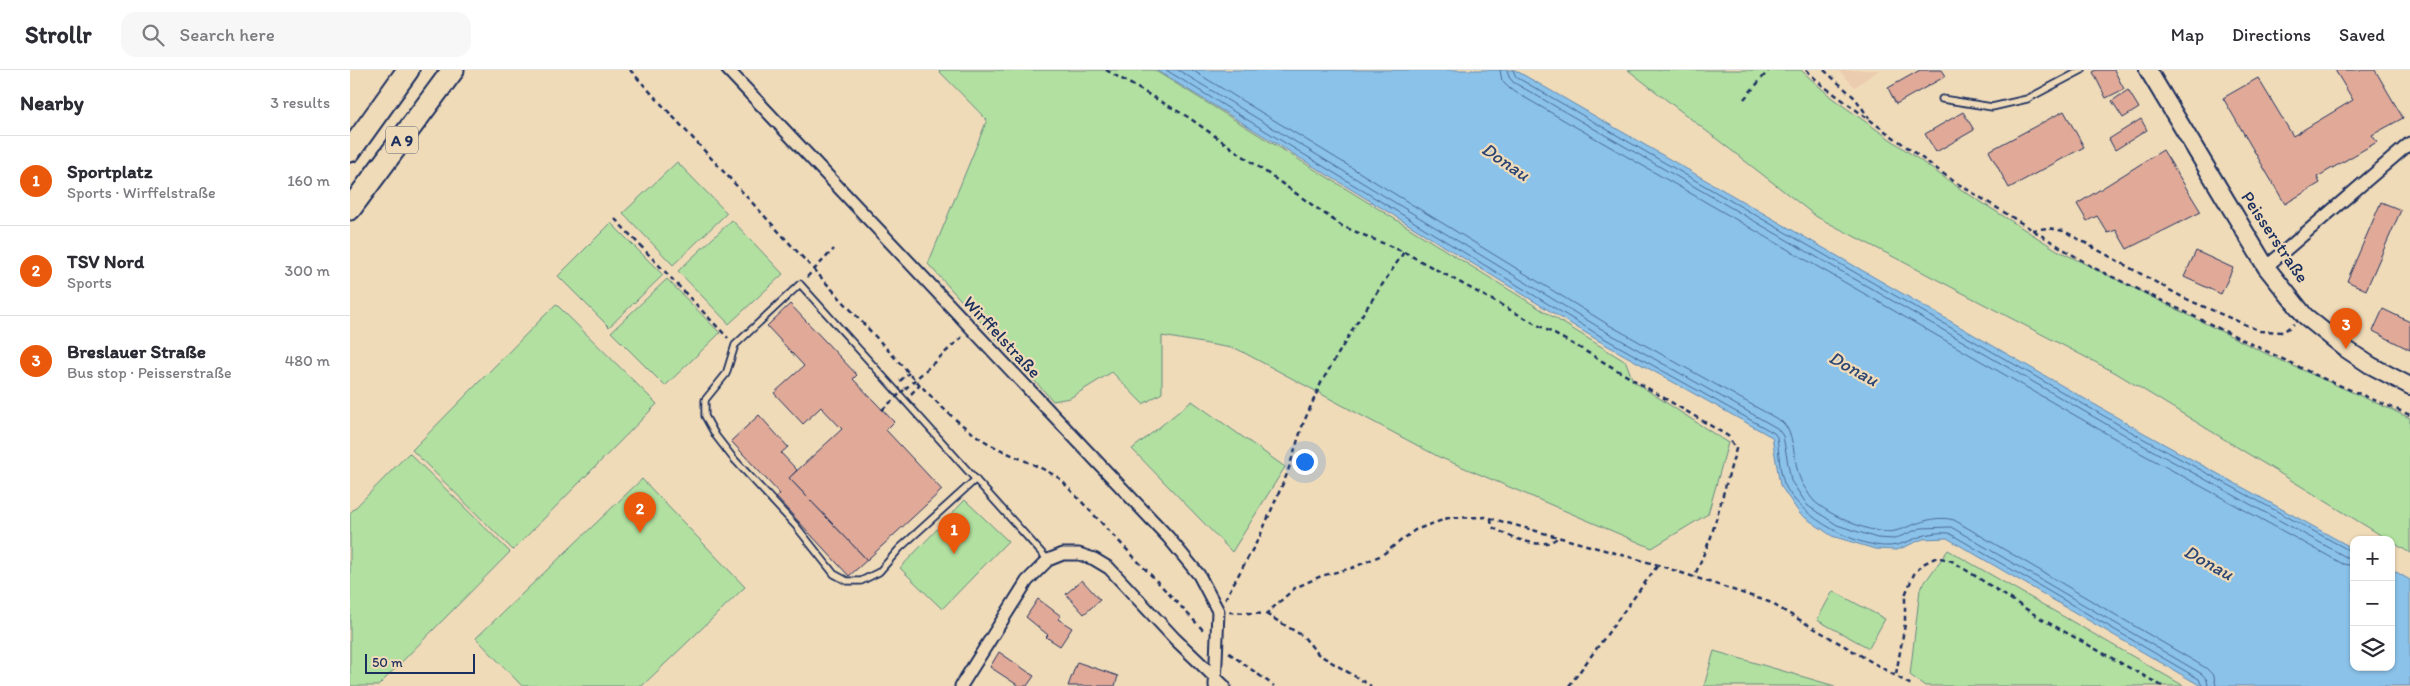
<!DOCTYPE html>
<html lang="en">
<head>
<meta charset="utf-8">
<style>
  body { margin:0; font-family:Itim,sans-serif; background:#f7f7f7; color:#2b2b33 }
  .controls { position:absolute; right:15px; bottom:15px; display:grid; overflow:hidden; border-radius:10px; box-shadow:0 1px 4px #0004 }
  .controls button { width:45px; height:45px; display:grid; place-items:center; padding:0; border:0; border-bottom:1px solid #e1e1e2; background:#fff; color:#2b2b33; font:25px sans-serif }
  .scale { position:absolute; left:15px; bottom:12px; width:110px; box-sizing:border-box; padding-left:5px; border:2px solid #1b2f5e; border-top:0; font-size:14px; line-height:18px; white-space:nowrap; color:#1b2f5e; -webkit-text-stroke:4px #f0dbb9; paint-order:stroke }
  .you { position:absolute; left:954px; top:391px; width:18px; height:18px; margin:-12px; border:4px solid #fff; border-radius:50%; background:#1a73e8; box-shadow:0 0 0 8px #1a73e833 }
  .badge { display:grid; place-items:center; width:32px; height:32px; border-radius:50%; background:#ea580c; color:#fff; font-size:16px; font-weight:700 }
  .pin { position:absolute; translate:-50% -41px; filter:drop-shadow(0 1px 2px #0008) }
  .pin::after { content:''; position:absolute; top:26px; width:18px; height:15px; background:inherit; clip-path:polygon(0 0,100% 0,50% 100%) }
  .list { margin:0; padding:0; list-style:none }
  h2 { display:flex; justify-content:space-between; align-items:center; height:65px; margin:0; padding:0 20px; font-size:21px }
  h2 small { font-size:16px; font-weight:400; color:#7c7c81 }
  .list li { display:grid; grid-template-columns:32px 1fr auto; gap:15px; align-items:center; box-sizing:border-box; height:90px; padding:0 20px; border-top:1px solid #e1e1e2 }
  .list b { display:block; font-size:19px; white-space:nowrap }
  .list p { margin:0; font-size:16px; white-space:nowrap; color:#7c7c81 }
  .list em { font-size:16px; font-style:normal; color:#7c7c81 }
  .icon { flex:none; width:28px; height:28px; fill:none; stroke:currentColor; stroke-width:2; stroke-linecap:round; stroke-linejoin:round }
  .map { position:relative; flex:none; width:2060px; height:616px; overflow:hidden }
  header { display:flex; align-items:center; gap:30px; box-sizing:border-box; height:70px; padding:0 25px; background:#fff; border-bottom:1px solid #e1e1e2 }
  header strong { font-size:24px }
  nav { display:flex; gap:28px; margin-inline-start:auto; font-size:18px }
  .search { width:350px; height:45px; background:#f7f7f7; display:flex; align-items:center; gap:12px; box-sizing:border-box; padding:0 18px; border-radius:15px; color:#7c7c81; font-size:19px }
  main { display:flex }
  aside { flex:1; background:#fff }
  .map>svg:first-child { display:block }
  .built { fill:#ecccaf }
  .green { fill:#b1e0a0; stroke:#66887f }
  .water { fill:#8bc2e9; stroke:#5e87b1 }
  .lines { fill:none; stroke-linecap:round; stroke-linejoin:round }
  .shore { stroke:#486a96; stroke-width:1 }
  .building { fill:#e1aa98; stroke:#1b2f5e }
  .lane-casing { stroke:#1b2f5e; stroke-width:9 }
  .street-casing { stroke:#1b2f5e; stroke-width:15 }
  .secondary-casing { stroke:#1b2f5e; stroke-width:20 }
  .highway-casing { stroke:#1b2f5e; stroke-width:25 }
  .path { stroke:#1b2f5e; stroke-width:2.5; stroke-dasharray:5 4; stroke-linecap:butt }
  .lane { stroke:#f0dbb9; stroke-width:5.5 }
  .street { stroke:#f0dbb9; stroke-width:11 }
  .secondary { stroke:#f0dbb9; stroke-width:16 }
  .highway { stroke:#f0dbb9; stroke-width:21 }
  .path-bridge { stroke:#1b2f5e; stroke-width:2.5; stroke-dasharray:5 4; stroke-linecap:butt }
  .labels { text-anchor:middle; stroke-width:4.5; stroke-linejoin:round; paint-order:stroke }
  .shield { fill:#f0dbb9; stroke:#5b6379; stroke-width:1 }
  .shield-label { font-size:16px; font-weight:bold; fill:#1b2f5e }
  .street-label { font-size:18px; fill:#1b2f5e; stroke:#f0dbb9 }
  .water-label { font-size:19px; font-style:italic; fill:#2c4573; stroke:#f0dbb9 }
</style>
</head>
<body>
<header>
<strong>Strollr</strong>
<div class="search"><svg class="icon" aria-label="search" viewBox="0 0 24 24"><circle cx="10" cy="10" r="6"/><path d="M15 15l6 6"/></svg>Search here</div>
<nav><a>Map</a><a>Directions</a><a>Saved</a></nav>
</header>
<main>
<aside>
<h2>Nearby<small>3 results</small></h2>
<ul class="list">
<li><span class="badge">1</span><div><b>Sportplatz</b><p>Sports · Wirffelstraße</p></div><em>160 m</em></li>
<li><span class="badge">2</span><div><b>TSV Nord</b><p>Sports</p></div><em>300 m</em></li>
<li><span class="badge">3</span><div><b>Breslauer Straße</b><p>Bus stop · Peisserstraße</p></div><em>480 m</em></li>
</ul>
</aside>
<div class="map">
<svg width="2060" height="616" viewBox="0 0 2060 616">
  <rect width="100%" height="100%" fill="#f0dbb9"/>
  <filter id="ink" filterUnits="userSpaceOnUse"><feTurbulence type="fractalNoise" baseFrequency=".02" numOctaves="2"/><feDisplacementMap in="SourceGraphic" scale="10" xChannelSelector="R" yChannelSelector="G"/><feConvolveMatrix kernelMatrix="1 2 1 2 8 2 1 2 1" color-interpolation-filters="sRGB"/></filter>
  <g filter="url(#ink)">
    <path class="built" d="M1488,0H1529L1505,17Z"/>
    <g class="green">
      <path d="M588,0H804L1276,292L1283,311L1378,373L1358,444L1302,478L1089,387L887,279L812,266V323L793,334L762,302L720,328L703,331L578,194L637,50Z"/>
      <path d="M1278,0H1451L1482,28L1612,120L1707,180L1921,286L2060,348V483L1766,303L1467,147Z"/>
      <path d="M327,92L377,143L323,195L273,143Z"/>
      <path d="M382,150L433,204L379,254L328,201Z"/>
      <path d="M261,153L313,205L259,257L208,206Z"/>
      <path d="M317,209L370,263L315,316L261,262Z"/>
      <path d="M206,234L307,334L163,480L62,380Z"/>
      <path d="M842,331L935,397L882,482L782,379Z"/>
      <path d="M59,383L160,482L28,616H2L0,614V443Z"/>
      <path d="M292,409L395,517L292,616H172L126,568Z"/>
      <path d="M615,430L658,471L592,539L550,498Z"/>
      <path d="M1598,480L1834,616H1575L1560,605L1570,519Z"/>
      <path d="M1483,521L1535,549L1519,578L1467,550Z"/>
      <path d="M1364,581L1485,616H1354Z"/>
    </g>
    <path class="water" d="M806,0H1165L1794,363L2004,479V597H2041V499L2060,510V616H1851L1597,468L1573,469L1547,480L1525,479L1482,466L1450,444L1430,415L1422,367L1249,271Z"/>
    <g class="lines">
      <g class="shore">
        <path d="M816,0L1252,267L1424,363L1427,367C1429,381 1429,399 1434,413C1447,446 1513,483 1547,475C1567,470 1574,461 1599,463L1849,609L1852,616"/>
        <path d="M828,0L1255,261L1427,358L1433,366L1441,411L1458,436L1487,455L1527,468L1544,469L1571,458L1601,457L1852,604L1857,610L1858,616"/>
        <path d="M842,0L1259,255L1431,351C1448,364 1441,399 1455,418C1458,422 1460,427 1464,431C1479,445 1523,466 1545,461C1564,456 1582,444 1604,450L1856,598L1864,606L1866,616"/>
        <path d="M1150,0L1152,11L1160,19L1785,380L1993,494L2004,496"/>
        <path d="M1157,0L1159,7L1163,12L1789,373L1996,487L2004,489"/>
        <path d="M1163,0L1166,7L1792,368L2004,483"/>
      </g>
    </g>
    <g class="building">
      <path d="M1570,0H1592L1596,6L1546,34L1538,18Z"/>
      <path d="M1746,0H1764L1774,19L1756,28L1743,2Z"/>
      <path d="M1985,0H2025L2053,48L2022,65L2027,72L1967,107L1970,113L1935,134L1873,28L1908,8L1943,66L2003,30Z"/>
      <path d="M1778,20L1789,38L1773,48L1762,31Z"/>
      <path d="M1714,41L1734,77L1659,118L1639,81Z"/>
      <path d="M1613,42L1624,60L1586,82L1575,64Z"/>
      <path d="M1791,49L1797,60L1765,80L1759,69Z"/>
      <path d="M1813,80L1851,142L1777,179L1766,160L1758,163L1747,146L1737,151L1727,134Z"/>
      <path d="M2031,132L2051,140L2016,220L1997,211Z"/>
      <path d="M1846,181L1883,198L1871,224L1834,207Z"/>
      <path d="M440,234L507,305L503,309L544,352L536,360L592,420L517,490L439,408L492,359L471,337L453,354L424,323L454,296L417,256Z"/>
      <path d="M2033,239L2060,252V280L2023,261Z"/>
      <path d="M409,345L438,377L431,383L447,400L439,408L517,490L499,506L426,427L430,424L381,371Z"/>
      <path d="M732,510L750,530L734,544L716,524Z"/>
      <path d="M688,529L711,546L708,549L722,558L710,576L696,567L698,565L676,547Z"/>
      <path d="M649,582L684,606L677,616H669L640,597Z"/>
      <path d="M727,592L768,606L765,616H718Z"/>
    </g>
    <g class="lines">
      <g class="lane-casing">
        <g id="lane">
          <path d="M1592,29L1642,37L1677,29L1732,0"/>
          <path d="M626,409L550,478L529,502L511,511H497L484,504L446,456L383,388L366,366L355,346V330L376,304L385,275L450,214L698,490"/>
        </g>
      </g>
      <g class="street-casing">
        <g id="street">
          <path d="M378,0L818,467L849,505L868,541L865,616"/>
          <path d="M1916,197L2060,73"/>
          <path d="M611,616L677,511L698,490L713,484H729L744,489L759,498L825,569L874,616"/>
        </g>
      </g>
      <g class="secondary-casing">
        <path id="secondary" d="M1798,0L1916,197L1955,246L1996,279L2020,295L2060,316"/>
      </g>
      <g class="highway-casing">
        <g id="highway">
          <path d="M0,81L58,0"/>
          <path d="M0,139L103,0"/>
        </g>
      </g>
      <g class="path">
        <path d="M280,0L559,303C582,328 605,352 633,370C657,385 685,393 709,408L854,561"/>
        <path d="M756,0L838,47L992,156L1054,182L1004,257L971,313L953,354L937,404L910,466L875,529"/>
        <path d="M1456,0L1472,15L1602,110L1744,198L1972,308L2060,345"/>
        <path d="M1474,0L1505,28L1519,48"/>
        <path d="M1394,29L1419,0"/>
        <path d="M265,149L378,268"/>
        <path d="M1682,160L1698,158L1714,161L1834,228L1910,261L1933,262L1944,254"/>
        <path d="M1054,182L1230,278L1378,366L1386,379L1361,467L1344,507"/>
        <path d="M457,207L484,179"/>
        <path d="M550,311L559,303"/>
        <path d="M555,319L612,267"/>
        <path d="M561,324L570,315"/>
        <path d="M1141,449L1142,457C1157,466 1192,482 1207,468"/>
        <path d="M879,542L916,544L945,518L971,506L1002,498L1032,485L1065,460L1098,448L1136,447L1308,495L1419,532L1563,616"/>
        <path d="M916,544L953,566L968,584L1021,616"/>
        <path d="M879,583L924,616"/>
        <path d="M1546,604L1555,554V525L1564,504L1573,494L1587,487L1602,491L1690,548L1812,616"/>
        <path d="M1219,616L1308,495"/>
      </g>
      <use href="#lane" class="lane"/>
      <use href="#street" class="street"/>
      <use href="#secondary" class="secondary"/>
      <use href="#highway" class="highway"/>
      <path class="path-bridge" d="M532,340L554,320"/>
    </g>
  </g>
  <g class="labels">
    <rect class="shield" x="36" y="56.5" width="32" height="27" rx="4"/>
    <g class="shield-label">
      <text x="52" y="76">A 9</text>
    </g>
    <g class="street-label">
      <text transform="translate(1925 167) rotate(56)" y="6">Peisserstraße</text>
      <text transform="translate(652 267) rotate(47)" y="6">Wirffelstraße</text>
    </g>
    <g class="water-label">
      <text transform="translate(1156 91) rotate(34)" y="7">Donau</text>
      <text transform="translate(1504 298) rotate(29)" y="7">Donau</text>
      <text transform="translate(1859 492) rotate(29)" y="7">Donau</text>
    </g>
  </g>
</svg>
<div class="controls">
<button>+</button>
<button>−</button>
<button><svg class="icon" aria-label="layers" viewBox="0 0 24 24"><path d="M12 4l9 5-9 5-9-5zM3 14l9 5 9-5"/></svg></button>
</div>
<div class="scale">50 m</div>
<div class="you"></div>
<div class="pin badge" style="left:604px;top:484px">1</div>
<div class="pin badge" style="left:290px;top:463px">2</div>
<div class="pin badge" style="left:1996px;top:279px">3</div>
</div>
</main>
</body>
</html>
